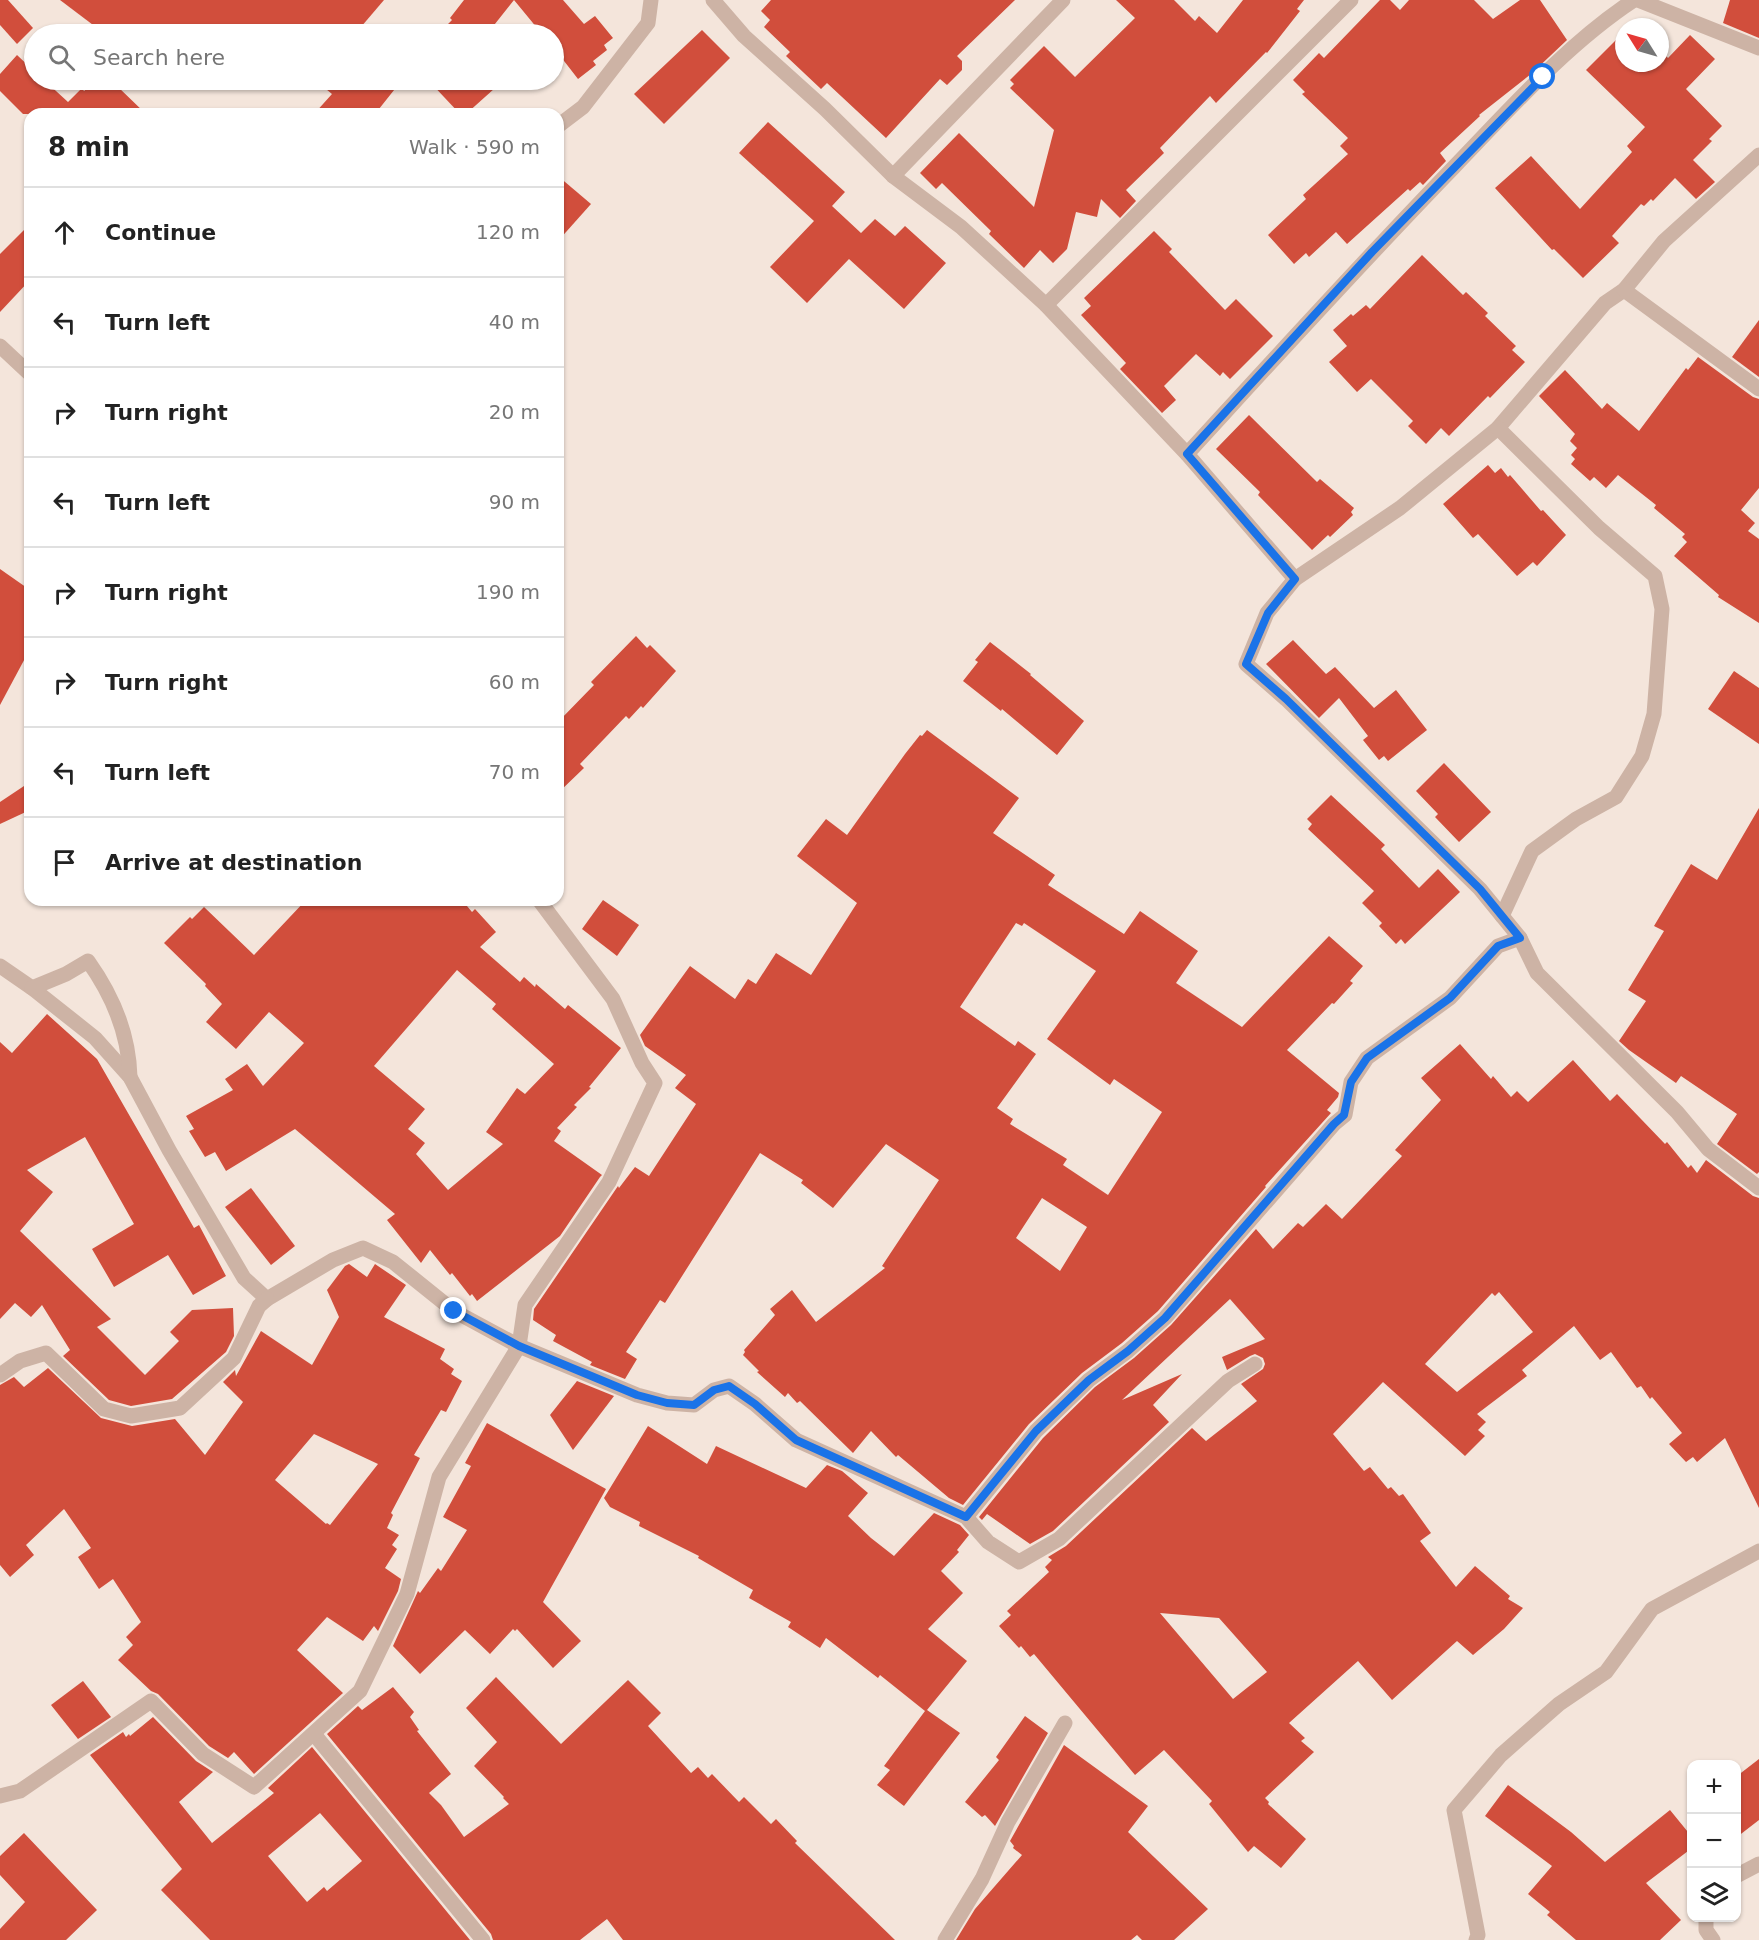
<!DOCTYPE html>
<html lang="en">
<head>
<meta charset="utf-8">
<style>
  body { margin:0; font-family:"DejaVu Sans",sans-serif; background:#f6f6f6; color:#222 }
  .controls { position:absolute; right:18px; bottom:18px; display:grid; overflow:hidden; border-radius:12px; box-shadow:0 2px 4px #0004 }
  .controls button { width:54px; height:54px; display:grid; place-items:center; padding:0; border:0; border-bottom:2px solid #e0e0e0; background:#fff; color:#222; font:30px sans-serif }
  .compass { position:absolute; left:1615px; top:18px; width:54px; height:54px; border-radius:50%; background:#fff; box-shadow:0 2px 4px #0004; rotate:307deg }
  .stop { position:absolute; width:18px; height:18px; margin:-14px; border:4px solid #1a73e8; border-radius:50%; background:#fff }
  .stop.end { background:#1a73e8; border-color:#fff; box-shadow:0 2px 6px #0008 }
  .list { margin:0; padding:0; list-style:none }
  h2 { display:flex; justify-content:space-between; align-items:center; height:78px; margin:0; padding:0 24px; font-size:26px }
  h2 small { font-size:20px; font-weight:400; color:#767676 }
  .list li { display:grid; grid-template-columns:39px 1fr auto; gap:18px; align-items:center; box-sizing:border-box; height:90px; padding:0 24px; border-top:2px solid #e0e0e0 }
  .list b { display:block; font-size:22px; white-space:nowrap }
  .list em { font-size:20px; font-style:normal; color:#767676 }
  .icon { flex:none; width:33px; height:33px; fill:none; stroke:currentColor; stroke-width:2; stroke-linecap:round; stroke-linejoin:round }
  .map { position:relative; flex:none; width:1759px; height:1940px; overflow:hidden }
  .search { position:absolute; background:#fff; box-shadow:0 2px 4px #0004; left:24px; top:24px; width:540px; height:66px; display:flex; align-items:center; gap:15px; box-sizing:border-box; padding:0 21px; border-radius:33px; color:#767676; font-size:22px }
  .panel { position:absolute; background:#fff; box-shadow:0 2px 4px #0004; left:24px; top:108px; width:540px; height:798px; border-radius:18px }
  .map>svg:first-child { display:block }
  .building { fill:#d14e3c; fill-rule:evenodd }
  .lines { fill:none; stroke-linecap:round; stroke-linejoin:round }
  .minor { stroke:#cdb3a5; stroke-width:15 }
  .route { stroke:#1a73e8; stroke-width:8 }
</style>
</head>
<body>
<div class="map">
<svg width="1759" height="1940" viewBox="0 0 1759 1940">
  <rect width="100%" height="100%" fill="#f4e5db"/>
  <g class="building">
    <path d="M0,0H8L33,28L17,44L0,25Z"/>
    <path d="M60,0H384L355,34H105Z"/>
    <path d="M464,0H514L487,34H438L452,20L450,18Z"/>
    <path d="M514,0H563L584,24L595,16L613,38L604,45L607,50L593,61L596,65L578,79L554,48V34H542Z"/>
    <path d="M771,0H1015L957,56L962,61V70L947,85L940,79L886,138L827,83L821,89L786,56L790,52L764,27L770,20L761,11Z"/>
    <path d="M1116,0H1174L1195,21L1199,16L1217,33L1243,0H1304L1297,9L1300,11L1267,53L1266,52L1216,103L1210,96L1160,148L1164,153L1126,190L1136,201L1120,218L1101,199L1097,217L1076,212L1067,249L1053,263L1040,250L1024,268L989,234L991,231L942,183L936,189L920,173L959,133L1034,207L1054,130L1010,88L1014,84L1010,80L1044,46L1075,77L1135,18Z"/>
    <path d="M1380,0H1390L1400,10L1409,0H1474L1493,19L1520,0H1540L1567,40L1531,74L1479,115L1480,116L1440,153L1446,161L1423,185L1420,182L1410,191L1408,189L1347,244L1336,232L1309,257L1306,253L1294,264L1268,235L1306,199L1303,195L1348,154L1340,146L1348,138L1302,94L1305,92L1293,80L1319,53L1324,58Z"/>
    <path d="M1730,0H1759V38L1723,23Z"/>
    <path d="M702,30L730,58L664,124L634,94Z"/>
    <path d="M1624,32V63H1660V50L1668,58L1690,35L1715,59L1686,89L1722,126L1709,139L1712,141L1693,160L1715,182L1696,199L1675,178L1653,201L1651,199L1644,206L1641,204L1612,236L1619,243L1583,278L1554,249L1552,250L1495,188L1531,156L1580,209L1632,152L1627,146L1645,127L1586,70Z"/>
    <path d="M17,55L34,71V80H44L68,102L82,88L84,91L96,80H103L112,89L117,86L146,114H23L0,91V74Z"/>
    <path d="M315,80H402L375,114H314L332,94Z"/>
    <path d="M428,80H504L466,114H460Z"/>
    <path d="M768,122L845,192L832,206L861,233L875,219L895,236L905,226L946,263L904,309L849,259L807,303L770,267L814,221L739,153Z"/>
    <path d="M558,176L591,204L558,241Z"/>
    <path d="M30,224V280L0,312V254Z"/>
    <path d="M1154,231L1172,249L1169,252L1225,310L1236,299L1273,336L1230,379L1223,372L1220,376L1196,354L1164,386L1176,400L1162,413L1120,369L1126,363L1081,315L1091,306L1084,298Z"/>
    <path d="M1422,255L1463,295L1466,292L1488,313L1485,316L1516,346L1512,350L1525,362L1490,398L1488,396L1449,436L1441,428L1426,444L1408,426L1413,421L1371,379L1357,392L1329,362L1347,346L1333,330L1351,314L1353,316L1366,305L1370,309Z"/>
    <path d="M1759,320V377L1732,357Z"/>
    <path d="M1698,357L1753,397L1759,399V488L1741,510L1755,523L1748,531L1759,539V623L1718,597L1719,595L1674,556L1687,542L1682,537L1685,534L1654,508L1656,505L1618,475L1606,488L1594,477L1590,481L1571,464L1575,459L1571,455L1577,448L1570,441L1575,434L1539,396L1565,370L1602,409L1607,403L1639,431L1686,368L1688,370Z"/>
    <path d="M1249,415L1317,482L1320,479L1354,508L1351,512L1353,515L1330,537L1328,535L1312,550L1258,495L1260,492L1216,449Z"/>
    <path d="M1488,465L1495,473L1501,468L1508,477L1510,475L1541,511L1543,510L1566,535L1537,566L1533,562L1517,576L1478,534L1473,538L1443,504Z"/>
    <path d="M0,569L30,590V649L0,705Z"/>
    <path d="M636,636L647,648L650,645L676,671L643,708L641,706L629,719L626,716L604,739L580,764L584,768L558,793V722L594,685L591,682Z"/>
    <path d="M1293,640L1326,674L1335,667L1374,708L1396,690L1427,730L1388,761L1384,756L1379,760L1363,740L1368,736L1339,698L1319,718L1266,664Z"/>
    <path d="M990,642L1031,674L1030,675L1084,721L1057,755L1002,709L1001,711L963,681L978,662L975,660Z"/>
    <path d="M1734,671L1759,688V744L1708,709Z"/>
    <path d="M927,730L1019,798L993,833L1055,875L1048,885L1124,934L1140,911L1198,951L1176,983L1242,1027L1329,936L1363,966L1350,981L1353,983L1334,1004L1332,1003L1287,1050L1339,1093L1338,1097L1327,1110L1331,1113L1265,1186L1266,1187L1158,1311L1122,1343L1082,1373L1029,1424L963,1505L949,1498L898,1455L896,1457L871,1431L853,1453L800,1401L797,1403L788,1393L785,1397L757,1372L759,1371L743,1355L745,1352L744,1350L775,1315L770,1309L792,1290L816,1322L885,1268L882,1266L939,1180L886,1144L833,1208L801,1183L803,1180L760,1153L665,1303L660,1300L626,1352L637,1359L625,1379L590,1365L592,1362L553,1341L556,1335L533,1320L534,1309L618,1186L619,1188L635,1167L649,1176L696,1104L675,1088L686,1075L645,1046L640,1035L690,966L735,999L748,979L756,984L776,953L811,975L857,903L797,856L826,819L847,835L905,754L920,735L922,736ZM1016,923L1022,926L1024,923L1096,971L1047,1039L1110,1085L1114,1079L1162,1112L1108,1195L1063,1165L1067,1159L1010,1124L1013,1119L997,1108L1036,1054L1018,1041L1015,1046L960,1007ZM1042,1198L1087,1227L1060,1271L1016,1238Z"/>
    <path d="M1444,763L1491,812L1459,842L1435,817L1438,814L1416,791Z"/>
    <path d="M30,782V810L0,824V802Z"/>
    <path d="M1331,795L1385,845L1381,849L1419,888L1438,869L1460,892L1405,944L1401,939L1396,944L1379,926L1382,923L1362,903L1374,891L1308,829L1312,824L1307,819Z"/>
    <path d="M1759,808V1172L1757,1174L1717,1144L1737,1114L1681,1076L1676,1083L1629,1050L1619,1041L1646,1001L1628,990L1664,931L1654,926L1691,864L1717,880Z"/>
    <path d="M306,900H462L472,912L475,909L496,932L480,947L520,982L524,977L535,987L536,984L565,1009L568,1005L621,1048L589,1087L591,1088L574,1105L577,1107L557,1128L561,1131L554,1141L602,1175L600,1177L560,1236L477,1301L472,1294L470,1296L452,1273L450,1275L430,1250L421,1263L387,1220L395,1214L295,1129L226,1171L215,1152L205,1157L189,1131L194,1129L186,1116L233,1090L225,1079L247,1064L263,1086L304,1043L269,1012L236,1049L206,1022L222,1004L205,986L206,984L164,943L190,917L192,919L204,907L254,955ZM457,970L496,1004L492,1009L554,1064L525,1094L517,1088L486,1132L503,1144L448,1190L416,1154L425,1143L408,1129L425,1109L374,1066Z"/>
    <path d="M603,900L639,925L617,956L582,929Z"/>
    <path d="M47,1014L97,1059L194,1228L199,1225L226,1276L193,1295L168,1255L114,1287L92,1249L134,1224L85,1137L27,1170L53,1192L20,1231L111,1319L97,1327L145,1375L179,1341L170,1332L192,1310L233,1308L234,1336L226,1352L172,1399L131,1406L109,1400L63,1356L70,1350L42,1305L31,1317L15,1303L0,1319V1042L12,1053Z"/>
    <path d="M1460,1044L1491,1079L1493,1076L1511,1097L1517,1091L1528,1102L1573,1060L1610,1101L1617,1094L1665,1144L1667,1142L1688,1168L1691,1165L1697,1173L1706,1160L1753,1196L1759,1198V1508L1725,1438L1697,1462L1693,1457L1686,1462L1669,1444L1682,1433L1652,1397L1650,1399L1641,1386L1637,1388L1611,1352L1600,1360L1574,1326L1522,1370L1527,1376L1477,1414L1486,1422L1478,1430L1485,1436L1465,1456L1383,1382L1333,1434L1364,1471L1370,1467L1388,1489L1391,1487L1399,1496L1403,1494L1431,1533L1420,1541L1456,1587L1475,1566L1510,1596L1508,1599L1523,1608L1504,1629L1473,1655L1457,1641L1392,1700L1358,1661L1289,1723L1305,1738L1301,1741L1314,1752L1265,1798L1269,1802L1268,1804L1306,1839L1281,1868L1254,1846L1248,1852L1209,1804L1212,1801L1164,1750L1135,1775L1034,1654L1030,1657L1021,1646L1019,1648L999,1626L1011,1615L1007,1611L1049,1572L1045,1567L1052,1560L1048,1557L1066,1546L1192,1428L1206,1441L1257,1401L1241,1384L1263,1369L1265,1364L1263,1358L1255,1354L1250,1356L1227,1370L1222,1357L1265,1339L1230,1299L1122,1400L1182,1374L1153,1405L1169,1422L1053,1531L1030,1544L987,1514L982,1520L979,1517L1043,1438L1095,1387L1134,1358L1171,1325L1256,1229L1273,1249L1298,1223L1303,1227L1326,1204L1342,1219L1402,1156L1395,1150L1441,1100L1421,1078ZM1499,1292L1533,1332L1457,1392L1425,1364L1492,1293L1495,1296ZM1160,1613L1219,1618L1267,1672L1233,1699Z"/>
    <path d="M251,1188L295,1246L271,1265L225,1207Z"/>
    <path d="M349,1264L367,1277L375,1264L406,1285L384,1317L445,1349L440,1359L454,1369L451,1374L462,1381L446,1412L441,1410L414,1455L420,1458L391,1513L393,1515L387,1528L399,1535L392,1545L397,1549L385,1568L401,1579L398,1591L378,1631L374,1626L363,1641L327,1617L297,1650L343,1693L254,1774L234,1752L228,1758L209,1746L158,1694L151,1691L118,1660L133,1645L126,1637L141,1622L113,1579L99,1589L78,1557L91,1548L64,1509L26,1545L34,1555L10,1577L0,1565V1385L14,1377L24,1387L48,1368L101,1418L132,1426L175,1419L205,1455L243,1402L223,1382L235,1370L236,1376L261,1331L312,1365L339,1317L327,1290L345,1266ZM314,1434L378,1464L330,1525L327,1523L326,1524L275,1480Z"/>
    <path d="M577,1381L614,1396L573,1450L550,1415Z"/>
    <path d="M487,1423L606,1489L543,1602L581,1641L553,1668L517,1629L515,1631L513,1629L490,1654L465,1630L420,1674L393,1646L418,1591L420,1593L438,1568L441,1571L467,1530L443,1517L471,1466L465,1463Z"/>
    <path d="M648,1426L707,1464L716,1446L806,1488L827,1465L842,1471L868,1493L848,1516L871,1538L894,1556L934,1513L960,1525L969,1535L957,1550L959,1552L941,1571L963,1593L928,1629L967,1661L927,1710L960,1733L904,1806L877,1785L890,1770L884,1766L925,1711L880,1675L878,1678L826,1638L820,1648L788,1627L791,1622L749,1598L753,1590L698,1558L699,1556L639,1526L640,1522L610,1507L604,1498Z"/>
    <path d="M496,1677L561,1744L628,1680L661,1713L648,1726L691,1773L698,1767L708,1778L712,1774L739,1802L744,1797L771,1824L776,1819L797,1841L795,1843L895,1940H623L607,1919L580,1940H493L491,1934L327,1734L358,1706L362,1710L393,1687L414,1712L410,1717L419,1730L417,1731L451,1774L429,1793L441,1805L464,1837L509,1804L503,1798L504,1797L474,1766L497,1742L466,1708Z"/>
    <path d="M83,1681L111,1717L78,1739L51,1705Z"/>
    <path d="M1025,1716L1048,1733L995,1826L985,1815L982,1817L965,1802L999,1760L996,1757Z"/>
    <path d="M153,1717L196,1761L213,1772L179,1802L212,1843L274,1793L268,1788L312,1747L470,1940H210L161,1890L182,1869L90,1755L123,1732L126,1737L129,1734L130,1736ZM320,1813L362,1861L327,1891L324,1887L307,1902L268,1856Z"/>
    <path d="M1064,1745L1148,1806L1128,1832L1208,1909L1174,1940H1142L1137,1935L1131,1940H956L975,1909L1022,1855L1013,1848L1014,1846L1010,1841Z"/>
    <path d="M1759,1759V1820L1737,1837V1776Z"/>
    <path d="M1508,1785L1571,1832L1605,1862L1670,1810L1692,1837V1848L1646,1883L1681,1920L1660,1940H1576L1547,1915L1550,1912L1528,1894L1552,1866L1485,1816Z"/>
    <path d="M24,1833L97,1910L66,1940H0V1929L25,1902L0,1875V1856Z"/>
  </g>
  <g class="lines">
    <g class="minor">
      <path d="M713,0L744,36L825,109L893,176L961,227L1046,305L1187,454L1295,579"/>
      <path d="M1638,0L1759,48"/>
      <path d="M558,126L583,107L648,23L651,0"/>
      <path d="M1759,155L1664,241L1624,290L1605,303L1498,428L1400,508L1295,579L1267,613L1246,664L1286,699L1480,889L1520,938L1537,973L1677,1112L1708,1149L1759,1188"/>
      <path d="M893,176L1063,0"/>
      <path d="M1624,290L1759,389"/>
      <path d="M1046,305L1351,0"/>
      <path d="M0,346L30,374"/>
      <path d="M1498,428L1599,528L1655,576L1662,609L1654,714L1642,756L1616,797L1576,819L1532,851L1502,916"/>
      <path d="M1187,454C1275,358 1363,261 1454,167C1509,110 1567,44 1634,0"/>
      <path d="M0,966L32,988L95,1038L130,1077L169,1150L244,1278L267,1299L333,1260L363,1248L393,1262L454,1311L519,1346L637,1395L667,1403L694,1405L714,1390L729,1386L755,1404L796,1440L966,1517L988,1542L1019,1562L1059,1539L1228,1381L1255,1364"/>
      <path d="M32,988L66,974L88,961C113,996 129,1034 130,1077"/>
      <path d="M0,1375L20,1361L46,1353L104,1409L131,1416L180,1408L234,1358L259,1306L267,1299"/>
      <path d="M966,1517L1036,1431L1089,1380L1128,1351L1165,1318L1334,1124L1345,1115L1351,1082L1367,1058L1450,998L1498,946L1520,938"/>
      <path d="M314,1734L483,1940"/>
      <path d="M0,1796L20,1791L151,1701L203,1754L254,1787L360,1691L407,1594L439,1477L519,1346L525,1305L609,1182L655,1083L642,1063L613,999L539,900"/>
      <path d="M1736,1876L1759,1864"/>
      <path d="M1706,1918V1930L1713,1940"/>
      <path d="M945,1940L982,1879L1008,1822L1065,1723"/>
      <path d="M1476,1940L1478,1935L1454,1810L1501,1755L1559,1704L1606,1672L1652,1609L1759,1551"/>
    </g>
  </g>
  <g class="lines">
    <path class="route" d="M454,1311L519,1346L637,1395L667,1403L694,1405L714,1390L729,1386L755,1404L796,1440L966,1517L1036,1431L1089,1380L1128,1351L1165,1318L1334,1124L1344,1115L1351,1082L1367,1058L1450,998L1498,946L1520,938L1480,889L1286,699L1246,664L1268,613L1295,579L1187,454L1372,252L1543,77"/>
  </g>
</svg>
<div class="controls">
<button>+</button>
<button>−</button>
<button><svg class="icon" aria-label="layers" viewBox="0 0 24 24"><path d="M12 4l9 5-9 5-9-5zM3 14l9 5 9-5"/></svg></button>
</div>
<svg class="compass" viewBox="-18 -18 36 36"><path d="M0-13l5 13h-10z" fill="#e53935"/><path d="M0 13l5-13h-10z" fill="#767676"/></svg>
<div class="stop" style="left:1543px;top:77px"></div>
<div class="stop end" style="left:454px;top:1311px"></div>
<div class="search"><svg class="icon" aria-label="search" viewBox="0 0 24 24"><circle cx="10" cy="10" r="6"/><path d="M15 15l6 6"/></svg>Search here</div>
<section class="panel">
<h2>8 min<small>Walk · 590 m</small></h2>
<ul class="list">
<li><svg class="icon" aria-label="ahead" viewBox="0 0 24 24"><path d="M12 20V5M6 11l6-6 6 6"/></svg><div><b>Continue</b></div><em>120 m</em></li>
<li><svg class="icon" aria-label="left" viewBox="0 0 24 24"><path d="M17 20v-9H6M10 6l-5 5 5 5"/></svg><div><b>Turn left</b></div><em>40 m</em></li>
<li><svg class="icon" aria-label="right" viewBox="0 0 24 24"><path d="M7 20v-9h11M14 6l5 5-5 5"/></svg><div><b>Turn right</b></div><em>20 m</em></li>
<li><svg class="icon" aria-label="left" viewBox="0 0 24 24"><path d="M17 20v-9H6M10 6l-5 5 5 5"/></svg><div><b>Turn left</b></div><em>90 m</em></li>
<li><svg class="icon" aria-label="right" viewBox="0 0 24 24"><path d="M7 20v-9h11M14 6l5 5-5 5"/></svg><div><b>Turn right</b></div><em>190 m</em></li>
<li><svg class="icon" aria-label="right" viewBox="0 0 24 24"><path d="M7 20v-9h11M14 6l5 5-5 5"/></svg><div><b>Turn right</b></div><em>60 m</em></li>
<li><svg class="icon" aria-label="left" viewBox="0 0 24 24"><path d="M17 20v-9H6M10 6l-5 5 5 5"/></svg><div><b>Turn left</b></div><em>70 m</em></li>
<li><svg class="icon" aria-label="arrive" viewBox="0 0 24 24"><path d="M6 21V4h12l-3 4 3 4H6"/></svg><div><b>Arrive at destination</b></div></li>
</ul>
</section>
</div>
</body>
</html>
